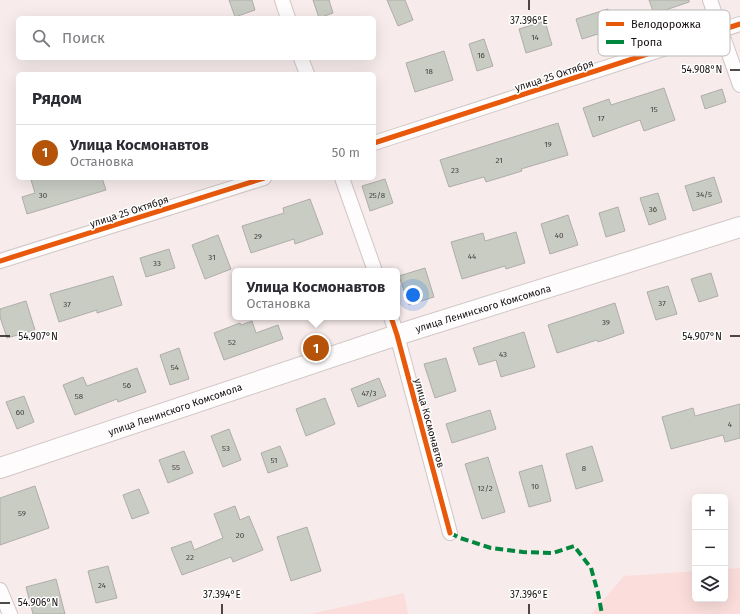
<!DOCTYPE html>
<html lang="ru">
<head>
<meta charset="utf-8">
<style>
  body { margin:0; font-family:"Fira Sans",sans-serif; background:#f2f2f3; color:#2b2b33 }
  .controls { position:absolute; right:12px; bottom:12px; display:grid; overflow:hidden; border-radius:6px; box-shadow:0 4px 16px #0002 }
  .controls button { width:36px; height:36px; display:grid; place-items:center; padding:0; border:0; border-bottom:1px solid #e1e1e2; background:#fff; color:#2b2b33; font:20px sans-serif }
  .you { position:absolute; left:413px; top:295px; width:14px; height:14px; margin:-10px; border:3px solid #fff; border-radius:50%; background:#1a73e8; box-shadow:0 0 0 6px #1a73e833 }
  .badge { display:grid; place-items:center; width:26px; height:26px; border-radius:50%; background:#b45309; color:#fff; font-size:13px; font-weight:700 }
  .pin { position:absolute; translate:-50% -50%; border:2px solid #fff; box-shadow:0 1px 4px #0006 }
  .popup { position:absolute; left:232px; top:268px; width:168px; height:52px; box-sizing:border-box; display:grid; place-content:center; border-radius:6px; background:#fff; filter:drop-shadow(0 1px 3px #0005); font-size:13px; white-space:nowrap; color:#7c7c81 }
  .popup b { font-size:15px; color:#2b2b33 }
  .popup::after { content:''; position:absolute; left:50%; top:100%; margin-left:-8px; border:8px solid transparent; border-top-color:#fff }
  .list { margin:0; padding:0; list-style:none }
  h2 { display:flex; justify-content:space-between; align-items:center; height:52px; margin:0; padding:0 16px; font-size:17px }
  h2 small { font-size:13px; font-weight:400; color:#7c7c81 }
  .list li { display:grid; grid-template-columns:26px 1fr auto; gap:12px; align-items:center; box-sizing:border-box; height:56px; padding:0 16px; border-top:1px solid #e1e1e2 }
  .list b { display:block; font-size:15px; white-space:nowrap }
  .list p { margin:0; font-size:13px; white-space:nowrap; color:#7c7c81 }
  .list em { font-size:13px; font-style:normal; color:#7c7c81 }
  .icon { flex:none; width:22px; height:22px; fill:none; stroke:currentColor; stroke-width:2; stroke-linecap:round; stroke-linejoin:round }
  .map { position:relative; flex:none; width:740px; height:614px; overflow:hidden }
  .search { position:absolute; background:#fff; box-shadow:0 4px 16px #0002; left:16px; top:16px; width:360px; height:44px; display:flex; align-items:center; gap:10px; box-sizing:border-box; padding:0 14px; border-radius:6px; color:#7c7c81; font-size:15px }
  .panel { position:absolute; background:#fff; box-shadow:0 4px 16px #0002; left:16px; top:72px; width:360px; height:108px; border-radius:6px }
  .map>svg:first-child { display:block }
  .green { fill:#fbdedc }
  .building { fill:#c8ccc3; stroke:#afadaa }
  .lines { fill:none; stroke-linecap:round; stroke-linejoin:round }
  .street-casing { stroke:#d1c7c7; stroke-width:16 }
  .secondary-casing { stroke:#d1c7c7; stroke-width:22 }
  .street { stroke:#fefcfc; stroke-width:14 }
  .secondary { stroke:#fefcfc; stroke-width:20 }
  .quiet { stroke:#00873e; stroke-width:4; stroke-dasharray:8 4; stroke-linecap:butt }
  .cycleway-casing { stroke:#fff; stroke-width:8 }
  .cycleway { stroke:#e8590c; stroke-width:5 }
  .ticks { fill:none; stroke:#170f0f; stroke-width:1.5 }
  .labels { text-anchor:middle; stroke-width:3; stroke-linejoin:round; paint-order:stroke }
  .number-label { font-size:8px; fill:#433e3c }
  .street-label { font-size:10px; fill:#170f0f; stroke:#fff }
  .key { fill:#fff; stroke:#b9b7b7; stroke-width:1 }
  .key-label { font-size:11px; fill:#170f0f }
  .ticks-label { font-size:10px; text-anchor:middle; fill:#170f0f; stroke:#fff; stroke-width:3; stroke-linejoin:round; paint-order:stroke }
</style>
</head>
<body>
<div class="map">
<svg width="740" height="614" viewBox="0 0 740 614">
  <rect width="100%" height="100%" fill="#f7eceb"/>
  <g class="green">
    <path d="M740,568V614H591L624,576L695,571V599H725V569Z"/>
    <path d="M404,593L408,614H310Z"/>
  </g>
  <g class="building">
    <path d="M229,0H252L255,10L235,17Z"/>
    <path d="M313,0H329L333,13L319,18Z"/>
    <path d="M387,0H405L413,20L398,26Z"/>
    <path d="M649,0H689V2L654,14Z"/>
    <path d="M608,9L614,29L582,39L576,19Z"/>
    <path d="M545,21L552,45L526,53L519,29Z"/>
    <path d="M484,39L493,66L477,71L469,44Z"/>
    <path d="M444,51L453,80L415,92L406,63Z"/>
    <path d="M664,88L675,120L644,131L640,120L593,137L583,108L609,99L611,105Z"/>
    <path d="M722,89L726,102L705,109L701,96Z"/>
    <path d="M558,123L568,155L521,169L522,171L486,182L484,177L449,187L440,160Z"/>
    <path d="M714,177L722,202L693,211L685,186Z"/>
    <path d="M39,178H102L106,190L27,214L22,197L35,193L31,180Z"/>
    <path d="M385,179L393,203L370,211L362,186Z"/>
    <path d="M658,193L666,219L649,225L640,198Z"/>
    <path d="M310,199L323,234L295,244L294,239L251,253L242,226L284,213L283,208Z"/>
    <path d="M618,207L625,231L606,237L599,213Z"/>
    <path d="M568,215L578,245L550,254L541,224Z"/>
    <path d="M516,232L525,263L506,269L505,266L462,279L451,242L483,233L485,241Z"/>
    <path d="M218,235L231,269L205,279L192,245Z"/>
    <path d="M169,249L175,268L146,277L140,258Z"/>
    <path d="M425,268L434,297L409,305L399,276Z"/>
    <path d="M711,273L718,296L699,302L691,279Z"/>
    <path d="M113,276L122,305L97,313V310L59,322L50,294Z"/>
    <path d="M668,286L677,314L656,320L647,292Z"/>
    <path d="M26,301L35,330L7,338L0,317V309Z"/>
    <path d="M615,303L624,333L598,342L597,340L557,353L548,325Z"/>
    <path d="M252,321L256,333L278,325L283,339L224,360L214,333L240,323L241,325Z"/>
    <path d="M524,332L535,367L501,377L496,360L479,365L473,348Z"/>
    <path d="M179,348L189,379L170,385L160,355Z"/>
    <path d="M446,358L456,391L435,398L424,364Z"/>
    <path d="M137,368L146,392L118,402L117,399L75,415L63,385L83,377L87,386Z"/>
    <path d="M379,378L386,396L358,407L351,389Z"/>
    <path d="M24,396L34,422L17,429L6,402Z"/>
    <path d="M325,398L335,424L306,436L296,409Z"/>
    <path d="M740,404V438L725,442L723,435L671,449L662,417L693,408L695,416Z"/>
    <path d="M490,410L496,429L452,443L446,424Z"/>
    <path d="M229,429L241,460L223,467L211,436Z"/>
    <path d="M280,446L288,466L268,473L261,453Z"/>
    <path d="M592,446L603,481L576,489L566,454Z"/>
    <path d="M184,451L193,473L168,483L159,460Z"/>
    <path d="M488,457L505,512L482,519L465,464Z"/>
    <path d="M542,465L551,501L529,507L519,472Z"/>
    <path d="M35,486L49,528L0,545V498Z"/>
    <path d="M139,489L149,513L132,519L123,495Z"/>
    <path d="M235,506L240,520L249,516L263,550L233,562L231,557L182,575L171,548L191,541L194,550L223,538L214,514Z"/>
    <path d="M307,527L321,571L291,581L277,537Z"/>
    <path d="M108,566L117,598L96,603L88,571Z"/>
    <path d="M56,579L65,614H33L26,587Z"/>
  </g>
  <g class="lines">
    <g class="street-casing">
      <g id="street">
        <path d="M282,0L288,18"/>
        <path d="M710,0L740,85"/>
        <path d="M301,58L307,74"/>
        <path d="M374,143L740,24"/>
        <path d="M342,178L375,271"/>
        <path d="M0,261L264,178"/>
        <path d="M391,317L397,335L450,533"/>
        <path d="M0,590L10,614"/>
      </g>
    </g>
    <g class="secondary-casing">
      <path id="secondary" d="M0,468L397,335L740,227"/>
    </g>
    <use href="#street" class="street"/>
    <use href="#secondary" class="secondary"/>
    <path class="quiet" d="M450,533L460,538L491,548L523,552L553,553L574,546L591,568L598,593L602,614"/>
    <g class="cycleway-casing">
      <g id="cycleway">
        <path d="M374,143L740,24"/>
        <path d="M0,261L264,178"/>
        <path d="M391,317L397,335L450,533"/>
      </g>
    </g>
    <use href="#cycleway" class="cycleway"/>
  </g>
  <path class="ticks" d="M529,0V10M730,70H740M0,336H10M730,336H740M0,603H10M222,604V614M529,604V614"/>
  <g class="labels">
    <g class="number-label">
      <text x="535" y="40">14</text>
      <text x="481" y="58">16</text>
      <text x="429" y="74">18</text>
      <text x="654" y="112">15</text>
      <text x="601" y="121">17</text>
      <text x="548" y="147">19</text>
      <text x="499" y="163">21</text>
      <text x="455" y="173">23</text>
      <text x="704" y="197">34/5</text>
      <text x="43" y="198">30</text>
      <text x="377" y="198">25/8</text>
      <text x="653" y="212">36</text>
      <text x="559" y="238">40</text>
      <text x="258" y="239">29</text>
      <text x="472" y="259">44</text>
      <text x="212" y="260">31</text>
      <text x="157" y="266">33</text>
      <text x="662" y="306">37</text>
      <text x="67" y="307">37</text>
      <text x="606" y="325">39</text>
      <text x="232" y="345">52</text>
      <text x="503" y="357">43</text>
      <text x="175" y="370">54</text>
      <text x="127" y="388">56</text>
      <text x="369" y="396">47/3</text>
      <text x="79" y="399">58</text>
      <text x="20" y="415">60</text>
      <text x="730" y="427">4</text>
      <text x="226" y="451">53</text>
      <text x="274" y="463">51</text>
      <text x="176" y="470">55</text>
      <text x="584" y="471">8</text>
      <text x="535" y="489">10</text>
      <text x="485" y="491">12/2</text>
      <text x="22" y="516">59</text>
      <text x="240" y="538">20</text>
      <text x="190" y="560">22</text>
      <text x="102" y="588">24</text>
    </g>
    <g class="street-label">
      <text transform="translate(554 75) rotate(-18)" y="4">улица 25 Октября</text>
      <text transform="translate(129 211) rotate(-18)" y="4">улица 25 Октября</text>
      <text transform="translate(483 308) rotate(-17)" y="4">улица Ленинского Комсомола</text>
      <text transform="translate(175 409) rotate(-19)" y="4">улица Ленинского Комсомола</text>
      <text transform="translate(430 423) rotate(75)" y="4">улица Космонавтов</text>
    </g>
  </g>
  <rect x="598" y="10" width="132" height="46" rx="6" class="key"/>
  <rect x="606" y="22" width="18" height="4" fill="#e8590c"/>
  <rect x="606" y="40" width="18" height="4" fill="#00873e"/>
  <g class="key-label">
    <text x="631" y="28">Велодорожка</text>
    <text x="631" y="46">Тропа</text>
  </g>
  <g class="ticks-label">
    <text x="529" y="24">37.396°E</text>
    <text x="702" y="73">54.908°N</text>
    <text x="38" y="340">54.907°N</text>
    <text x="702" y="340">54.907°N</text>
    <text x="222" y="598">37.394°E</text>
    <text x="529" y="598">37.396°E</text>
    <text x="38" y="606">54.906°N</text>
  </g>
</svg>
<div class="controls">
<button>+</button>
<button>−</button>
<button><svg class="icon" aria-label="layers" viewBox="0 0 24 24"><path d="M12 4l9 5-9 5-9-5zM3 14l9 5 9-5"/></svg></button>
</div>
<div class="you"></div>
<div class="pin badge" style="left:316px;top:348px">1</div>
<div class="popup"><b>Улица Космонавтов</b>Остановка</div>
<div class="search"><svg class="icon" aria-label="search" viewBox="0 0 24 24"><circle cx="10" cy="10" r="6"/><path d="M15 15l6 6"/></svg>Поиск</div>
<section class="panel">
<h2>Рядом<small></small></h2>
<ul class="list">
<li><span class="badge">1</span><div><b>Улица Космонавтов</b><p>Остановка</p></div><em>50 m</em></li>
</ul>
</section>
</div>
</body>
</html>
